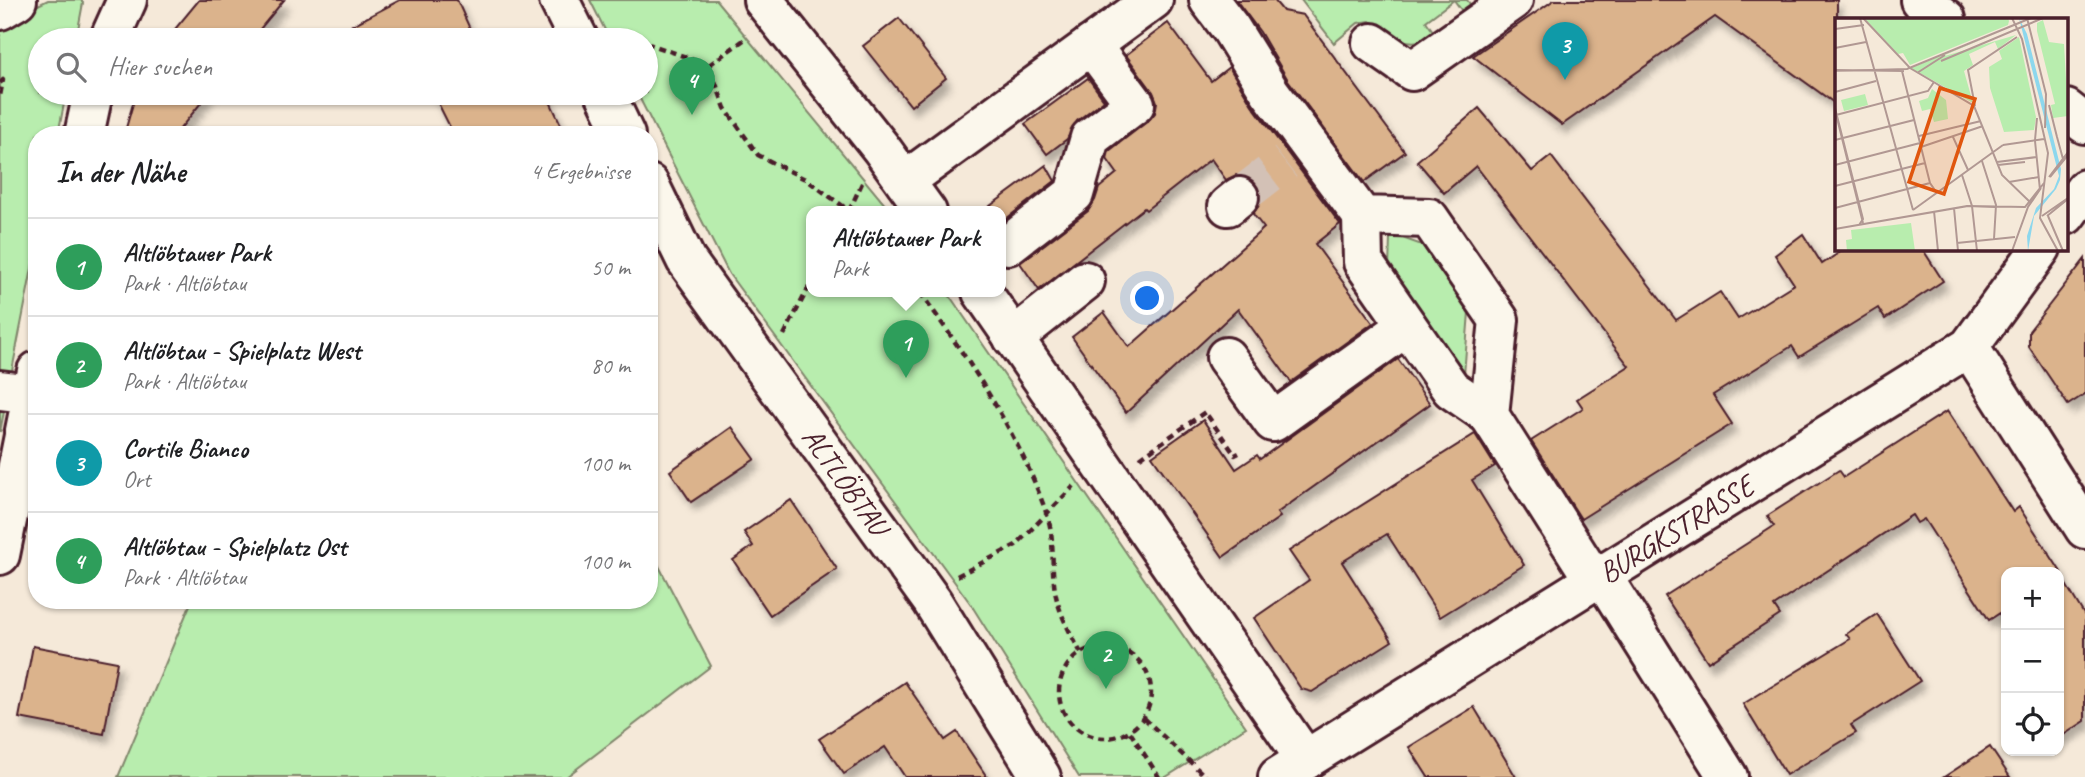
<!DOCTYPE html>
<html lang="de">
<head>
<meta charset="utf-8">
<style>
  body { margin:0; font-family:Caveat,sans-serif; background:#f2f2f2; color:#202124 }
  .controls { position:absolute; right:21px; bottom:21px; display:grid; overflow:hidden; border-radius:14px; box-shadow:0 2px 5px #0004 }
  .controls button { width:63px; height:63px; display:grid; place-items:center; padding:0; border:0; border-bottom:2px solid #e0e0e0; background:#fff; color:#202124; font:35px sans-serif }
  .you { position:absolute; left:1148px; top:299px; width:24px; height:24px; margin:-18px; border:5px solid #fff; border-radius:50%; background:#1a73e8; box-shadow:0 0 0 10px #1a73e833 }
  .badge { display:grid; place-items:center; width:46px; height:46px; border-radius:50%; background:#1f6fb2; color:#fff; font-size:23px; font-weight:700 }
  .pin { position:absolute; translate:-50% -58px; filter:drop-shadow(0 2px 4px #0008) }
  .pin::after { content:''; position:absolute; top:37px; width:24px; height:21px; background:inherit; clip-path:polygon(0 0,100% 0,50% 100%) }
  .popup { position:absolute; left:806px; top:206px; width:200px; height:91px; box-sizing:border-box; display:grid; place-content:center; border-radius:14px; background:#fff; filter:drop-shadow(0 2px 5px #0005); font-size:23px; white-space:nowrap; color:#757577 }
  .popup b { font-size:26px; color:#202124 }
  .popup::after { content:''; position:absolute; left:50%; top:100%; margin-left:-14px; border:14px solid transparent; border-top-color:#fff }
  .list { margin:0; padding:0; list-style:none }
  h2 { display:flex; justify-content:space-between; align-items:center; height:91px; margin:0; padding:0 28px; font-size:30px }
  h2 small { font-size:23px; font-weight:400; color:#757577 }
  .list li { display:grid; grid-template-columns:46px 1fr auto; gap:21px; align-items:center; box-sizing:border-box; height:98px; padding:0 28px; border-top:2px solid #e0e0e0 }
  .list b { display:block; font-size:26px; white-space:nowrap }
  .list p { margin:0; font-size:23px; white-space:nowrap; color:#757577 }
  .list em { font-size:23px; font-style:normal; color:#757577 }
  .icon { flex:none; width:38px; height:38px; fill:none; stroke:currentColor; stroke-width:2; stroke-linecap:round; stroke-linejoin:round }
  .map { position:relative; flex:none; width:2085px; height:777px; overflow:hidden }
  .search { position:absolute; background:#fff; box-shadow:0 2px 5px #0004; left:28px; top:28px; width:630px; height:77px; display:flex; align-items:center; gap:18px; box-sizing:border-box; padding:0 24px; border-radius:38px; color:#757577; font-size:26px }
  .panel { position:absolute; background:#fff; box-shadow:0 2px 5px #0004; left:28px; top:126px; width:630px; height:483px; border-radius:28px }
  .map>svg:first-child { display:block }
  .green { fill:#b8edae; stroke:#81866c; stroke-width:2 }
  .building { fill:#dbb38c; stroke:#4a1f2b; stroke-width:2; filter:url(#shadow) }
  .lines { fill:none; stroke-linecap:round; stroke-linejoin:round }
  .minor-tunnel { stroke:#d3c1b6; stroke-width:38; stroke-dasharray:38 19; stroke-linecap:butt }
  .minor-casing { stroke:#4a1f2b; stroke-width:44 }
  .path { stroke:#4a1f2b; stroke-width:4.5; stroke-dasharray:7 5; stroke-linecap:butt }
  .minor { stroke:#fbf7ec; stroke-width:38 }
  .labels { text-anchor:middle; stroke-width:5; stroke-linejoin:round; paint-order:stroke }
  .street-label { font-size:30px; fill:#4a1f2b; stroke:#fbf7ec }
  .inset-road { fill:none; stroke:#b19893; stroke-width:2 }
  .view { fill:#e0560e; fill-opacity:0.15; stroke:#e0560e; stroke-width:3.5 }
  .inset-edge { fill:none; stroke:#4a1f2b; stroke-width:3.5 }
</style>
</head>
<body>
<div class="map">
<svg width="2085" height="777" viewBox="0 0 2085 777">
  <defs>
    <filter id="shadow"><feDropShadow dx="4.5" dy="8" stdDeviation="3.5" flood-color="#0004"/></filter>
  </defs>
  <rect width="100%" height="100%" fill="#f5e9d9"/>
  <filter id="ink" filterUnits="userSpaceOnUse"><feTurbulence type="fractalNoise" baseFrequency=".0143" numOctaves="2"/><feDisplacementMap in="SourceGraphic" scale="14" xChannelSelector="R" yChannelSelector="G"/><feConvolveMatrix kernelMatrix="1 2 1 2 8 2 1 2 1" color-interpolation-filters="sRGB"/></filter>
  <g filter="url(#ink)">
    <g class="green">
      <path d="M48,0H81L83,3L76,40H40V93H66L58,135H37V243L0,432V24Z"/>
      <path d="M590,0H716L891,212H811V292H947L1246,727L1166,777H1079L970,603L729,274L637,93H646V40H610Z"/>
      <path d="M1301,0H1467L1476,12L1467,18L1454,0L1426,21L1437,37C1406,48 1395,39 1370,21L1358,23L1334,43Z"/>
      <path d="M1394,235L1422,245L1469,312L1464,375L1389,269L1390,238Z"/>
      <path d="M649,547L711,666L566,777H118L192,600H649Z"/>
    </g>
    <g class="building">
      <path d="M199,0H284L251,40H166Z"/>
      <path d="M400,0H457L475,40H324Z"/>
      <path d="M1236,0H1274L1283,11L1303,15L1405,152L1364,182L1288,80L1260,32Z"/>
      <path d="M1554,0H1837V105L1715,17L1562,125L1473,56Z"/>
      <path d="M899,18L946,78L911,106L863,46Z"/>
      <path d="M1168,23L1211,81L1229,67L1252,105L1340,224L1315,244L1373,323L1291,382L1238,309L1126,413L1072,337L1104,312L1129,347L1264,228L1253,214L1260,204L1261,194L1256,184L1246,176L1236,175L1226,180L1211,159L1146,210L1144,208L1039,290L1020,263L1088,211L1095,200L1099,188L1117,173L1107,159L1109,151L1148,121L1155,113L1157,102L1153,92L1126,55Z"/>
      <path d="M1088,78L1104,100L1077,121L1067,139L1047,154L1025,124Z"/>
      <path d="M136,93H209L175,135H124Z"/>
      <path d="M433,93H546L566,135H454Z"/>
      <path d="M1479,108L1532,171L1551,156L1676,320L1720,292L1738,319L1794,284L1775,255L1803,234L1822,264L1846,248H1922L1943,281L1885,319L1878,308L1799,357L1792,346L1713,395L1732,424L1581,519L1531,441L1583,408L1577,399L1629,366L1476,166L1444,193L1417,161Z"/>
      <path d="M1046,165L1055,181L1002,222L1000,212H994L990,206Z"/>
      <path d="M2085,259V394L2068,405L2029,347V331Z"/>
      <path d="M1398,359L1430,404L1277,513L1280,517L1223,557L1152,456L1203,420L1236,469L1257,455L1260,459Z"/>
      <path d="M1947,411L2013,512L2019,507L2061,572H2006V609L1989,620L1924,519L1917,523L1912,515L1774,606L1780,615L1708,662L1665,596L1774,526L1767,516L1839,470L1844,477Z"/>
      <path d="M732,427L755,459L691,502L670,471Z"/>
      <path d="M1475,434L1495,466L1472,480L1524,565L1440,617L1387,534L1342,562L1392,641L1312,692L1301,689L1254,618L1309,580L1289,551Z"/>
      <path d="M791,500L837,569L770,615L733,560L753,546L744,532Z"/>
      <path d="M2059,573L2085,616V721L2059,738Z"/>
      <path d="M1877,614L1920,681L1851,725L1856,733L1786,775L1743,704L1850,639L1846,634Z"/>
      <path d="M33,646L117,662L104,734L19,718Z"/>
      <path d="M905,682L945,740L957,732L987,777H905L885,747L844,774L819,739Z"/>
      <path d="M1474,707L1516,777H1428L1409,747Z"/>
      <path d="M1990,747L2010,777H1944Z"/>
    </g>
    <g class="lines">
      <path class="minor-tunnel" d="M1239,197L1285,162"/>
      <g class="minor-casing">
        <g id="minor">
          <path d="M559,0L579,40"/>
          <path d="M763,0L881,148L927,212"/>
          <path d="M1209,0L1231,29L1270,92L1362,216L1429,218L1499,320L1489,415L1594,580"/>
          <path d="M1920,0L1946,19"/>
          <path d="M0,10L17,0"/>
          <path d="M109,40L127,0"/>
          <path d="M1372,43L1412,71L1513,0"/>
          <path d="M605,93L625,135"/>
          <path d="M2066,109L2085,124"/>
          <path d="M84,135L93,93"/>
          <path d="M905,181L1153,0"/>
          <path id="s1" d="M649,184L686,260L932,601L1041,777"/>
          <path d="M1228,206L1239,197"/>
          <path d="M2066,215L2085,189"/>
          <path d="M1362,216L1363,262L1451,389L1489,415"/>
          <path d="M1008,245L1074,194L1090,138L1135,104L1091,45"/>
          <path d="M982,292L1306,760"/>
          <path d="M1013,338L1085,281"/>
          <path d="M1969,347L2085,529"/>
          <path d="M1226,357L1273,422L1407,326"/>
          <path d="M0,390L32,394"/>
          <path d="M0,555L37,371"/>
          <path d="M1602,576L1728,777"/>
          <path id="s2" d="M1278,777L1969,347L2041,248"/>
        </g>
      </g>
      <g class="path">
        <path d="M646,45L649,44L709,65L725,108L758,155L807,180L851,212"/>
        <path d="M709,65L748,37"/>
        <path d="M0,83L3,80L0,96"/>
        <path d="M849,211L863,181"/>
        <path d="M920,292C970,362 1019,433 1047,515C1055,539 1051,558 1054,583C1056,608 1069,631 1081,653"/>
        <path d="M784,335L811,283"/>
        <path d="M1140,458L1205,412L1235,455L1239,453"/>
        <path d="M957,576L1016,545L1074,486"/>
        <circle cx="1105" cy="692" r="46"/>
        <path d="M1144,718L1206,777"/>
        <path d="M1130,732L1159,777"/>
      </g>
      <use href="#minor" class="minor"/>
    </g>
  </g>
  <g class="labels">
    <g class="street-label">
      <text dy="10" stroke="none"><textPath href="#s1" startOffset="357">ALTLÖBTAU</textPath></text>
      <text dy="10" stroke="none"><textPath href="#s2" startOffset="469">BURGKSTRASSE</textPath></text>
    </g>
  </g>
  <g transform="translate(1835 18)">
    <rect width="233" height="233" fill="#f5e9d9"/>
    <path d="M29,0H173L174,3L173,7L75,47L68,35L63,36ZM208,2L214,24L229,26L233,98L218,100L216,87L220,86L202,13V5ZM169,12L103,40L181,17L163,31L160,24L134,36L138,47L129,53L138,85L76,50ZM184,19L201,99L199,112L169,114L155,70L154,49L167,41L164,33ZM97,71L111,82L113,101L99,104L95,91L87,93L84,83L93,80ZM30,76L33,87L9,93L6,82ZM76,205L80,233H12L11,222L17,221L16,212Z" fill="#b8edae"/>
    <path d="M184,0L192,16L226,151L225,162L221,171L199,198L193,233L192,218L201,190L219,171L224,158Z" fill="#8cd7ed"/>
    <path class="inset-road" d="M25,0L78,192M28,0L75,50L139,88L167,157L196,185M177,0L187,21L213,135L205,200L223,233M192,0L211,76L210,110M0,11L29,7M0,30L31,24M106,43L208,0M0,52L69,53M0,53L72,51L196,0M67,53L95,165L102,175M82,55L110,37M0,74L41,63M214,87L222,119M140,88L133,52L182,19M0,90L28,201L24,207M0,92L28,205M1,97L93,73L99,64M84,118L146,103M118,119L133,152M222,119L228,141M0,122L79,102M200,122L202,100M200,123L205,172M168,127L209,121M86,129L148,108M147,143L161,187L159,221M162,144L202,139M0,147L85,125M163,147L190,144M127,157L137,188L142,233M214,159L233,134M215,159L233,137M174,164L204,159M0,168L90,145M0,190L95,165M119,190L123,233M78,192L168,127M99,193L103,233M207,198L233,180M212,198L233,181M213,198L228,233M0,211L132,188L160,189M0,211L133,188L190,189L209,165M122,225L180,219M177,233L193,189L206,170"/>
    <path class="view" d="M105,70L140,81L109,176L74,164Z"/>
    <rect width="233" height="233" class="inset-edge"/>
  </g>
</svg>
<div class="controls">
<button>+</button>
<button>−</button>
<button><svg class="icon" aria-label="locate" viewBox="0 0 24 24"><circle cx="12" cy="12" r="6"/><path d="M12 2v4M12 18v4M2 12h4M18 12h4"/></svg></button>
</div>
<div class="you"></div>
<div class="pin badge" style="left:906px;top:378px;background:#2e9e5b">1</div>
<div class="popup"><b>Altlöbtauer Park</b>Park</div>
<div class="pin badge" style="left:1106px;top:689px;background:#2e9e5b">2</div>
<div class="pin badge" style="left:1565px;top:80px;background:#0f9aa8">3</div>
<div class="pin badge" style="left:692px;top:115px;background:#2e9e5b">4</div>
<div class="search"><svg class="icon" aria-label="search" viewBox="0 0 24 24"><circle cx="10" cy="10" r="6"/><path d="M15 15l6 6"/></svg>Hier suchen</div>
<section class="panel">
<h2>In der Nähe<small>4 Ergebnisse</small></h2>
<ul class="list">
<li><span class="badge" style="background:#2e9e5b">1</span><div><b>Altlöbtauer Park</b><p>Park · Altlöbtau</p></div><em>50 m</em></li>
<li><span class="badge" style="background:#2e9e5b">2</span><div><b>Altlöbtau - Spielplatz West</b><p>Park · Altlöbtau</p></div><em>80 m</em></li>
<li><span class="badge" style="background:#0f9aa8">3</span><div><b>Cortile Bianco</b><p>Ort</p></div><em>100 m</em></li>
<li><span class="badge" style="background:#2e9e5b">4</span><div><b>Altlöbtau - Spielplatz Ost</b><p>Park · Altlöbtau</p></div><em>100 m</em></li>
</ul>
</section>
</div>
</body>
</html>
